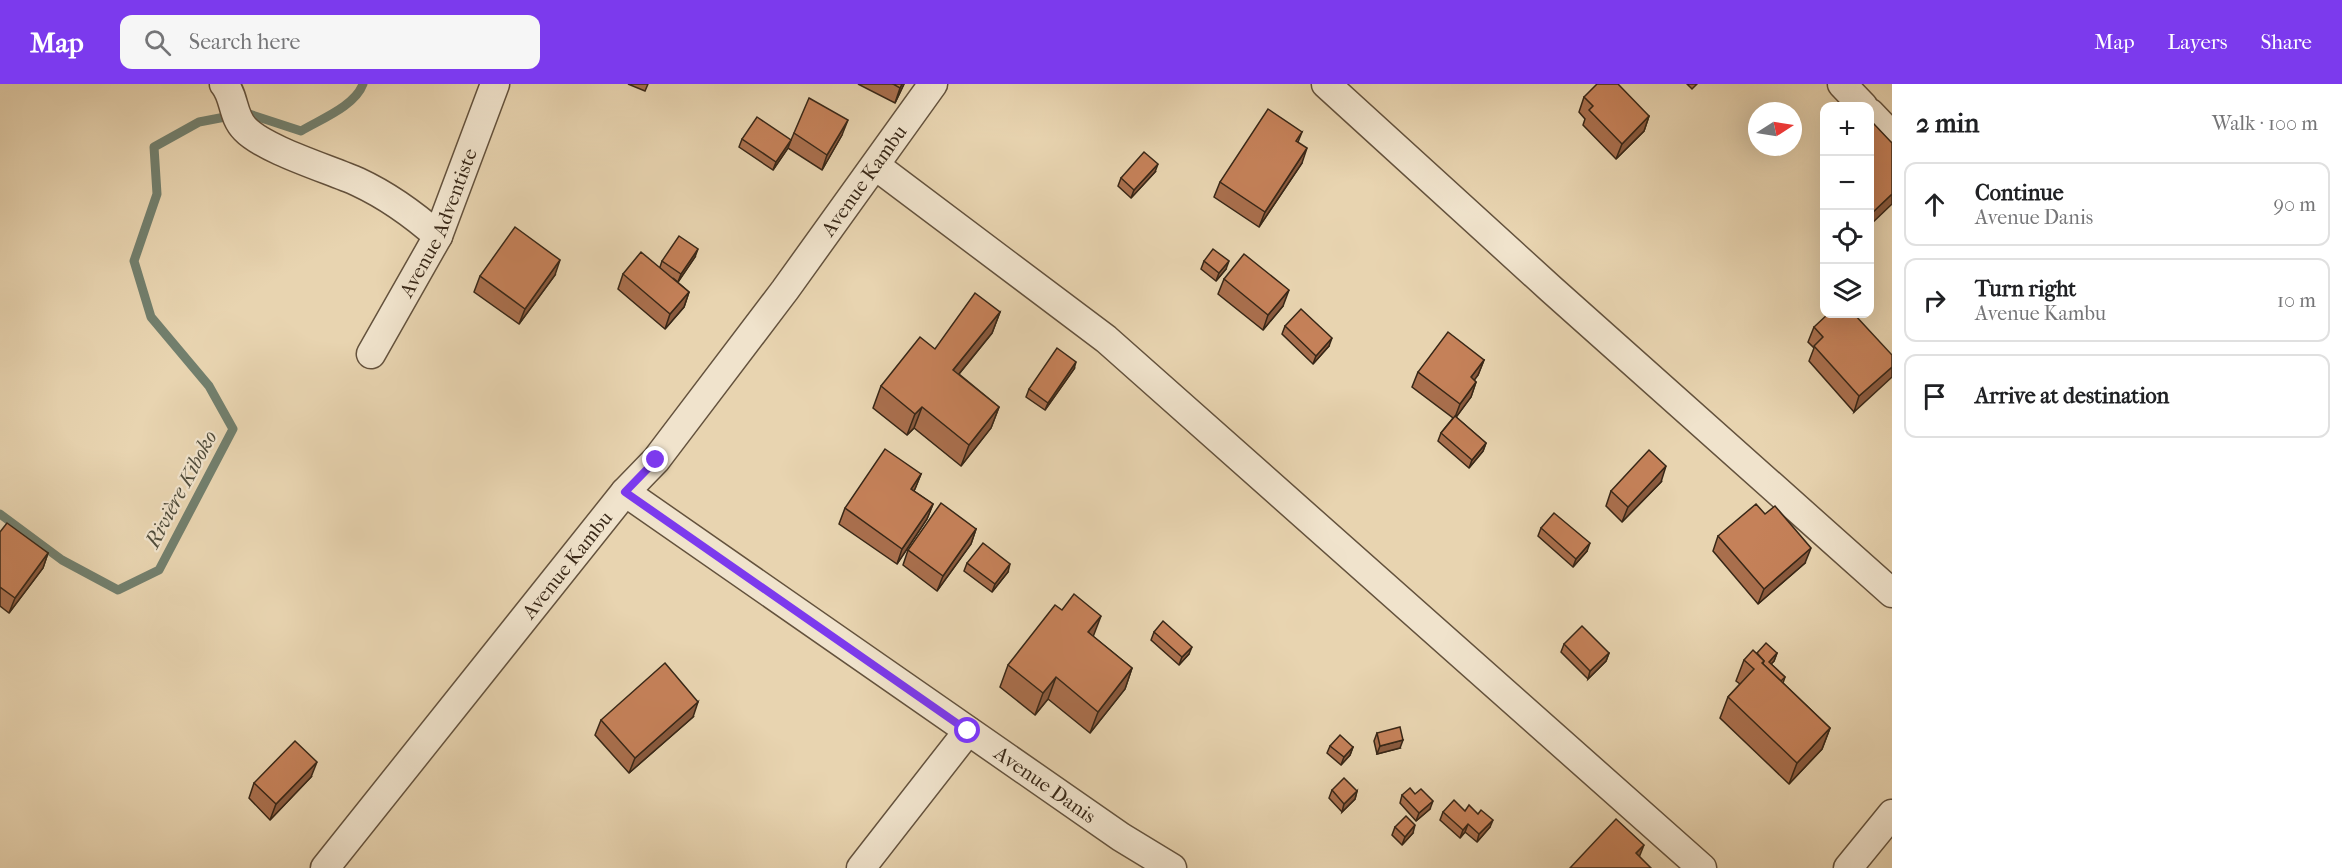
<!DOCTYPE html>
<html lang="en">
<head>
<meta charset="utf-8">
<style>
  body { margin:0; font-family:"IM FELL French Canon",serif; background:#f6f6f6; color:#202124 }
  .controls { position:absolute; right:18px; top:18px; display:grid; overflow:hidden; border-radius:12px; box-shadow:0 6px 24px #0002 }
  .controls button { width:54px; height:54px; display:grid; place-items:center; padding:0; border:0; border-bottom:2px solid #e0e0e0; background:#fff; color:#202124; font:30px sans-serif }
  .compass { position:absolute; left:1748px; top:18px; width:54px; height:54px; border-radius:50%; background:#fff; box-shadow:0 6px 24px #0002; rotate:78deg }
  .stop { position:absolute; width:18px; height:18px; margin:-14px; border:4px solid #7c3aed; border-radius:50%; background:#fff }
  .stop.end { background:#7c3aed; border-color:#fff; box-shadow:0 2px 6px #0008 }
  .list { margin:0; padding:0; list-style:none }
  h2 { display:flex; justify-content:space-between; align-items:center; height:78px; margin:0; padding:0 24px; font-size:26px }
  h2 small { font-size:20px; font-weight:400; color:#757577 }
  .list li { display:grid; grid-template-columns:39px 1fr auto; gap:18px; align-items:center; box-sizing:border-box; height:84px; margin:0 12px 12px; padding:0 12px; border:2px solid #e0e0e0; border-radius:12px }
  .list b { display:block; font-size:22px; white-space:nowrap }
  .list p { margin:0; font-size:20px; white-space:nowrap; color:#757577 }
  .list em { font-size:20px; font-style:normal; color:#757577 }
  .icon { flex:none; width:33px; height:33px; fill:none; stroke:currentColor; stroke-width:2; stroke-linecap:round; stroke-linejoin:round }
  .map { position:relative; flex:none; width:1892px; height:784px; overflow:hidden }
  header { display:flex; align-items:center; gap:36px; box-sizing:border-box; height:84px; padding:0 30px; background:#7c3aed; color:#fff }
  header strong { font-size:28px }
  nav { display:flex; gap:33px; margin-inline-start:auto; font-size:21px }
  .search { width:420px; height:54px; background:#f6f6f6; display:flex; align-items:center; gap:15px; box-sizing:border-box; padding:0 21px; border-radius:12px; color:#757577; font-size:22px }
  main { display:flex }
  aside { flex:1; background:#fff }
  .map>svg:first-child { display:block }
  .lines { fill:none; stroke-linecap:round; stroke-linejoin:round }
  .stream { stroke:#727f6d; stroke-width:9 }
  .minor-casing { stroke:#64523d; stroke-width:31 }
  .minor { stroke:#f0e3cc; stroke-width:28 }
  .wall { fill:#a96f4d; stroke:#382717; stroke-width:1.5 }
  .shaded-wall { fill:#8a5a3e; stroke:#382717; stroke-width:1.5 }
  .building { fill:#c58159; stroke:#382717; stroke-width:1.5 }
  .route { stroke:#7c3aed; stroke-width:8 }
  .labels { text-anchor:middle; stroke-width:4.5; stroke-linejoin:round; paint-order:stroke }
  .street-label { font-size:20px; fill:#382717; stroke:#f0e3cc }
  .water-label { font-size:21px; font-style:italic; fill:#504c3b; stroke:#f0e3cc }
</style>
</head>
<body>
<header>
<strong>Map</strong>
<div class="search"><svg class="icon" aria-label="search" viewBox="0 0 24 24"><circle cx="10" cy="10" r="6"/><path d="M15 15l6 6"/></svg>Search here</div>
<nav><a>Map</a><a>Layers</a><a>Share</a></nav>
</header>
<main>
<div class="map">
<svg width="1892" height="784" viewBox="0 0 1892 784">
  <rect width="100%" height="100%" fill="#e8d4b0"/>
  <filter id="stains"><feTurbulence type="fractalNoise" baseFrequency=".00333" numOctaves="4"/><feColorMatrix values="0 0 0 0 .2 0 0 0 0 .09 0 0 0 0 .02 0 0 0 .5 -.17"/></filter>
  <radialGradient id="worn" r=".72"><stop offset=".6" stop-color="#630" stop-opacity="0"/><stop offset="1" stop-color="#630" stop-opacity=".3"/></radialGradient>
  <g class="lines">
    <path class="stream" d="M0,430L62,476L118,506L159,486L233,345L209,302L151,233L134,177L157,110L154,63L199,38L246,29L301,47C321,35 355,22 363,0"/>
    <g class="minor-casing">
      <g id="minor">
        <path d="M224,0C235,13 232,32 245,45C265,66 329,85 358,98C388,112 413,130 438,152"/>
        <path d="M1326,0L1551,205L1892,509"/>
        <path d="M1842,0L1863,22"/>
        <path d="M1870,29L1892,52"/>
        <path d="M876,82L1106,255L1702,784"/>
        <path id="s1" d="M371,270L438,152L495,0"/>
        <path id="s2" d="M625,408L1121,753L1172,784"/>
        <path id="s3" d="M325,784L625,408L656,376L785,206L933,0"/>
        <path d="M861,784L968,647"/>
        <path d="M1848,784L1892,730"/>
      </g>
    </g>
    <use href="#minor" class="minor"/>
  </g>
  <g class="wall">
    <path d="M628,0H648L645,7Z"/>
    <path d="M858,0H904L895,19Z"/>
    <path d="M1687,0H1697L1692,5Z"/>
    <path d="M1584,13L1649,32L1644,47L1616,75L1583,41L1585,35L1579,28Z"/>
    <path d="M1869,44L1892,59L1869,142Z"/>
    <path d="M1302,48L1298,58L1302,79L1259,143L1214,113L1220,98Z"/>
    <path d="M794,49L842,51L822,86L788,64L773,86L739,63L742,55L791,56Z"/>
    <path d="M1155,88L1131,114L1118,102L1121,94Z"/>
    <path d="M695,173L678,198L673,194L689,208L684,223L665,245L618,205L623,190L660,183L662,177Z"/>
    <path d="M1204,177L1226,185L1216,197L1201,185Z"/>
    <path d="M555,191L519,240L474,208L480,192Z"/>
    <path d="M1224,195L1283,222L1263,246L1218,210Z"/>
    <path d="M1000,228L992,249L959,290L999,323L991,344L961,382L914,344L907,351L873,324L881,302L935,265Z"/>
    <path d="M1285,242L1329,262L1313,280L1282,250Z"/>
    <path d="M1814,243L1892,271L1854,328L1809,277L1814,264L1808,258Z"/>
    <path d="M1484,276L1478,291L1474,296L1476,298L1471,313L1456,333L1486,359L1483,367L1469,384L1438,357L1441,349L1453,334L1412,303L1418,288Z"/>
    <path d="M1074,285L1045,326L1026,313L1029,305Z"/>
    <path d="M921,390L914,407L933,420L927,435L897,480L839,440L845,424Z"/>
    <path d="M1661,398L1622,438L1606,422L1611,407Z"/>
    <path d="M1541,444L1587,467L1573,483L1538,452Z"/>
    <path d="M976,445L971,460L937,507L903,481L908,466Z"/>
    <path d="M0,448L48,469L43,484L9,529L0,522Z"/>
    <path d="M1718,452L1805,479L1758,520L1713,467Z"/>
    <path d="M967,479L1008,488L992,508L964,487Z"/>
    <path d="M1154,548L1189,570L1179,581L1151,556Z"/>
    <path d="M1094,553L1132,584L1125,605L1090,649L1048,615L1035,631L1000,603L1008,581Z"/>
    <path d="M1564,560L1609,569L1606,577L1588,595L1561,568Z"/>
    <path d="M1757,569H1777L1774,577L1771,580L1785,593L1783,599L1830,644L1822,665L1789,700L1720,634L1728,613L1740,600L1736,597L1744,576Z"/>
    <path d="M693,633L629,689L595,651L601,636Z"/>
    <path d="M1377,649L1400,664L1377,670L1374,657Z"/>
    <path d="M1330,662L1353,663L1350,671L1341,681L1327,669Z"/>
    <path d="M311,693L270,736L249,714L254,699Z"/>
    <path d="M1332,706L1357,707L1355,715L1342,728L1329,714Z"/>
    <path d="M1402,711L1430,725L1416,737L1400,719Z"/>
    <path d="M1465,727L1490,743L1477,758L1465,748L1460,754L1440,736L1443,728Z"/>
    <path d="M1395,743L1413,749L1402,761L1392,751Z"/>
  </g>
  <g class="shaded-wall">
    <path d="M902,0H904L895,19L900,4Z"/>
    <path d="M1649,32L1644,47L1616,75L1622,60Z"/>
    <path d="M848,36L842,51L822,86L827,71Z"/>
    <path d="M791,56L788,64L773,86L776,78Z"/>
    <path d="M1307,64L1302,79L1259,143L1265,128Z"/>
    <path d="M1158,80L1155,88L1131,114L1134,106Z"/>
    <path d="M1892,110V120L1869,142V137L1872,129Z"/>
    <path d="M698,165L695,173L678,198L681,190Z"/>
    <path d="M560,176L555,191L519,240L525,225Z"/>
    <path d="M1229,177L1226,185L1216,197L1219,189Z"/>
    <path d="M1289,206L1283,222L1263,246L1268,231Z"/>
    <path d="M689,208L684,223L665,245L670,230Z"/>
    <path d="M1000,228L992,249L945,307L953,286Z"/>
    <path d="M1332,254L1329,262L1313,280L1316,272Z"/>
    <path d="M1484,276L1478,291L1465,309L1471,293Z"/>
    <path d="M1076,278L1074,285L1045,326L1048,319Z"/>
    <path d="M1892,283V293L1854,328L1859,312Z"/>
    <path d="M1476,298L1471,313L1454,336L1460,320Z"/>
    <path d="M922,323L914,344L907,351L915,330Z"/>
    <path d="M999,323L991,344L961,382L969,361Z"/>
    <path d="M1486,359L1483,367L1469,384L1472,376Z"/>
    <path d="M1666,382L1661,398L1622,438L1628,423Z"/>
    <path d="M921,390L915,405L905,420L911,405Z"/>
    <path d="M933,420L927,435L897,480L902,465Z"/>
    <path d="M976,445L971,460L937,507L943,492Z"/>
    <path d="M1590,459L1587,467L1573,483L1576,475Z"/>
    <path d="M1811,464L1805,479L1758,520L1764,505Z"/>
    <path d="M48,469L43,484L9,529L15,514Z"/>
    <path d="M1010,480L1008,488L992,508L995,500Z"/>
    <path d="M1101,532L1093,553L1088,548Z"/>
    <path d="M1192,563L1189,570L1179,581L1182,573Z"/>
    <path d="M1609,569L1606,577L1588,595L1590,587Z"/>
    <path d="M1777,569L1774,577L1766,585L1769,578Z"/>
    <path d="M1132,584L1125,605L1090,649L1098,628Z"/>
    <path d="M1056,593L1048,615L1035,631L1043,609Z"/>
    <path d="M698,618L693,633L629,689L635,674Z"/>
    <path d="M1830,644L1822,665L1789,700L1797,679Z"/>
    <path d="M1403,656L1400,664L1377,670L1380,662Z"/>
    <path d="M1353,663L1350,671L1341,681L1344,673Z"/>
    <path d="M317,678L311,693L270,736L276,720Z"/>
    <path d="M1357,707L1355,715L1342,728L1344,720Z"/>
    <path d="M1433,717L1430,725L1416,737L1419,729Z"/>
    <path d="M1493,736L1490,743L1477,758L1479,750Z"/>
    <path d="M1468,740L1465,748L1460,754L1463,746Z"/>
    <path d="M1415,741L1413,749L1402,761L1405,753Z"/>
    <path d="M1644,761L1638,776L1636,769Z"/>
  </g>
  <g class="building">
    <path d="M893,0H902L900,4Z"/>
    <path d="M1597,0H1618L1649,32L1622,60L1589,26L1593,22L1584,13Z"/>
    <path d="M809,14L848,36L827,71L794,49Z"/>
    <path d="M1268,25L1302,48L1296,57L1307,64L1265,128L1220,98Z"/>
    <path d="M757,33L791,56L776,78L742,55Z"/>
    <path d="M1874,40L1892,59V110L1872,129L1869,126V44Z"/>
    <path d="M1144,68L1158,80L1134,106L1121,94Z"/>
    <path d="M515,143L560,176L525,225L480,192Z"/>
    <path d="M679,152L698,165L681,190L662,177Z"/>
    <path d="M1213,165L1229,177L1219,189L1204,177Z"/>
    <path d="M641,168L689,208L670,230L623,190Z"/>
    <path d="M1244,170L1289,206L1268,231L1224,195Z"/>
    <path d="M975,209L1000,228L953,286L999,323L969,361L922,323L915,330L881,302L920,253L935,265Z"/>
    <path d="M1301,225L1332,254L1316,272L1285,242Z"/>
    <path d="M1828,230H1845L1847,232L1850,230H1854L1892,271V283L1859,312L1814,262L1823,253L1814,243Z"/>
    <path d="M1448,248L1484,276L1471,293L1476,298L1460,320L1418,288Z"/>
    <path d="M1057,264L1076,278L1048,319L1029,305Z"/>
    <path d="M1455,332L1486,359L1472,376L1441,349Z"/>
    <path d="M885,365L921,390L911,405L933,420L902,465L845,424Z"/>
    <path d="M1649,366L1666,382L1628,423L1611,407Z"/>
    <path d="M941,419L976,445L943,492L908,466Z"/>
    <path d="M1756,420L1765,430L1775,422L1811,464L1764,505L1718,452Z"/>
    <path d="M1554,429L1590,459L1576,475L1541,444Z"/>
    <path d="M7,439L48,469L15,514L0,503V448Z"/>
    <path d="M983,459L1010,480L995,500L967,479Z"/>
    <path d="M1074,510L1101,532L1088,548L1132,584L1098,628L1056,593L1043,609L1008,581L1055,521L1062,526Z"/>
    <path d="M1163,537L1192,563L1182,573L1154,548Z"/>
    <path d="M1582,542L1609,569L1590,587L1564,560Z"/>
    <path d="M1766,559L1777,569L1769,578L1785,593L1781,597L1763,580L1764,577L1757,569Z"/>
    <path d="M1753,566L1764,577L1762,579L1830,644L1797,679L1728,613L1754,585L1744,576Z"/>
    <path d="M665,579L698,618L635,674L601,636Z"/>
    <path d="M1400,643L1403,656L1380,662L1377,649Z"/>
    <path d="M1340,651L1353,663L1344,673L1330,662Z"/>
    <path d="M295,657L317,678L276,720L254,699Z"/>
    <path d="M1344,694L1357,707L1344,720L1332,706Z"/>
    <path d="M1410,704L1415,710L1421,705L1433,717L1419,729L1402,711Z"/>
    <path d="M1454,716L1465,727L1469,721L1478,730L1481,726L1493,736L1479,750L1468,740L1463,746L1443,728Z"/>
    <path d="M1406,732L1415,741L1405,753L1395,743Z"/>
    <path d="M1616,735L1644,761L1636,769L1651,784H1570Z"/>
  </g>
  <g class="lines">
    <path class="route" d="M656,376L625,408L968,647"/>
  </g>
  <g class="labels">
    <g class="street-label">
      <text dy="7" stroke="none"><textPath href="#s3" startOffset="874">Avenue Kambu</textPath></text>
      <text dy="7" stroke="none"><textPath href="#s1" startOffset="148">Avenue Adventiste</textPath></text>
      <text dy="7" stroke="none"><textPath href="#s3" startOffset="388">Avenue Kambu</textPath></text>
      <text dy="7" stroke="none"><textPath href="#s2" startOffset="512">Avenue Danis</textPath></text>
    </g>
    <g class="water-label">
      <text transform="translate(181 405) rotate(-62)" y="7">Rivière Kiboko</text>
    </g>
  </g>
  <rect width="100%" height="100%" filter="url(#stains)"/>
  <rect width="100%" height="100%" fill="url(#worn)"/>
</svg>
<div class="controls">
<button>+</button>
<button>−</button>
<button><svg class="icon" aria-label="locate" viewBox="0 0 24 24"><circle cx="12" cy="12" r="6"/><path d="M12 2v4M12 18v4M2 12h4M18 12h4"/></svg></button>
<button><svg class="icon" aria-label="layers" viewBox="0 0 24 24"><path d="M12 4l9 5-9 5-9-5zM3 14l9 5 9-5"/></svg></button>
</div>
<svg class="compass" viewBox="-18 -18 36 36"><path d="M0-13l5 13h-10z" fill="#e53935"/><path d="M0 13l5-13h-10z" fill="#757577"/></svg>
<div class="stop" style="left:968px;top:647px"></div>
<div class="stop end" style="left:656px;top:376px"></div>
</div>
<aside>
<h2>2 min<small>Walk · 100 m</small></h2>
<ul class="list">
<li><svg class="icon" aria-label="ahead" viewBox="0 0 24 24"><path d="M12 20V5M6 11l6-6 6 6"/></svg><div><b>Continue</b><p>Avenue Danis</p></div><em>90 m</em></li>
<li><svg class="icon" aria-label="right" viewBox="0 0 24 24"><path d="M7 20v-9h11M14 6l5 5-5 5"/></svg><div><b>Turn right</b><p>Avenue Kambu</p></div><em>10 m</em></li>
<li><svg class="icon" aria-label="arrive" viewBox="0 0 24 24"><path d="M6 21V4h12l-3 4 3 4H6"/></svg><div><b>Arrive at destination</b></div></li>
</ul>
</aside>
</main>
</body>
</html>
